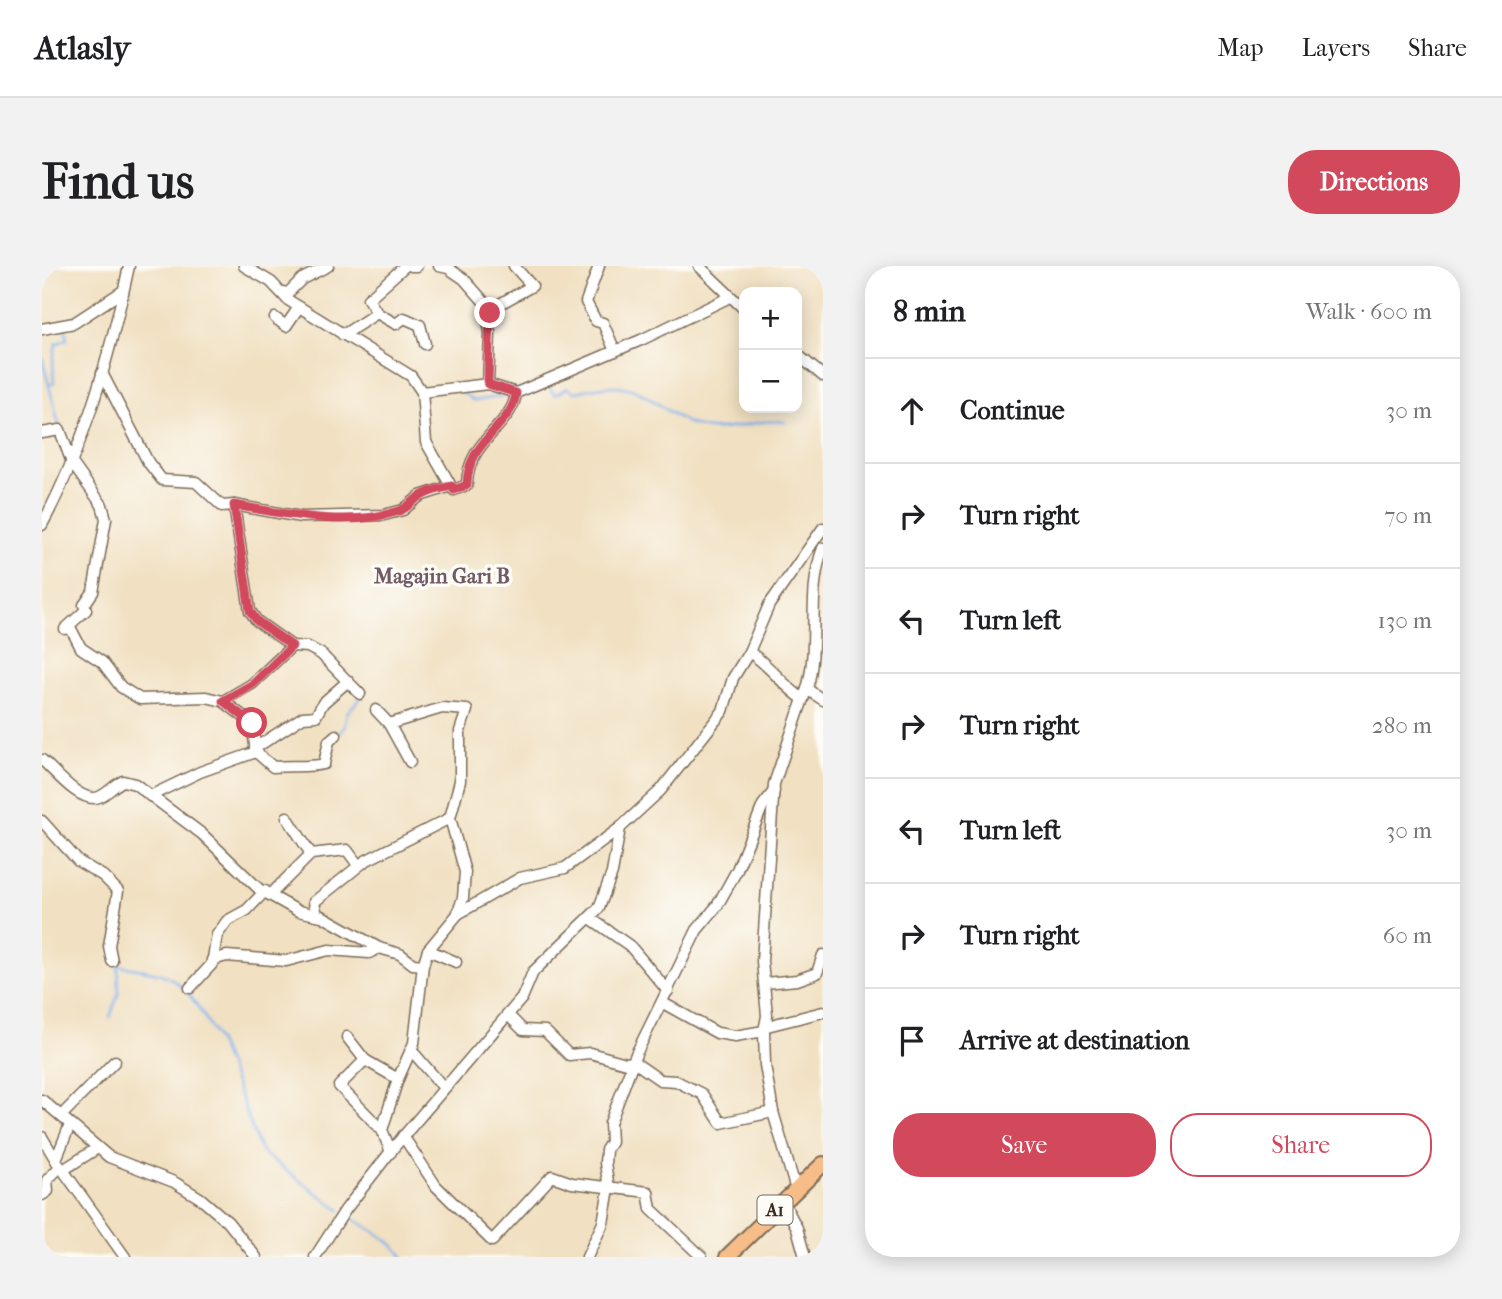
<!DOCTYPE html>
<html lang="en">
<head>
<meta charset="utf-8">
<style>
  body { margin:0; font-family:"IM FELL French Canon",serif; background:#f2f2f2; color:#202124 }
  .controls { position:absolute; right:21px; top:21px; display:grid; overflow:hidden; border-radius:14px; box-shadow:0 4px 18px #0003 }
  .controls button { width:63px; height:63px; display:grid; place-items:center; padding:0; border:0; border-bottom:2px solid #e0e0e0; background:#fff; color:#202124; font:35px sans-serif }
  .stop { position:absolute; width:21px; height:21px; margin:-16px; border:5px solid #d1495b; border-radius:50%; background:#fff }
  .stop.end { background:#d1495b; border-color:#fff; box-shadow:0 2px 7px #0008 }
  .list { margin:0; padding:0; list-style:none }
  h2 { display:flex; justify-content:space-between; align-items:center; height:91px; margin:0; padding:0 28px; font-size:30px }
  h2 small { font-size:23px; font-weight:400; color:#757577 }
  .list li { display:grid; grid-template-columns:46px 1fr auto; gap:21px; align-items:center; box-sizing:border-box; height:105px; padding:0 28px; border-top:2px solid #e0e0e0 }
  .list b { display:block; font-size:26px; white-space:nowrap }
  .list em { font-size:23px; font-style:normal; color:#757577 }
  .actions { display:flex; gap:14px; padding:21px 28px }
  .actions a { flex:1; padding:16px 0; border:2px solid #d1495b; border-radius:28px; text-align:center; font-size:24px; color:#d1495b }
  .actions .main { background:#d1495b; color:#fff }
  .icon { flex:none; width:38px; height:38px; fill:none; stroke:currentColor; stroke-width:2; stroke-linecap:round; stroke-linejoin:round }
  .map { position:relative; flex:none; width:781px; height:991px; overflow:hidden; border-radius:28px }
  header { display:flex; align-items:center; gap:42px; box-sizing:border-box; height:98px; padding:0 35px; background:#fff; border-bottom:2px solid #e0e0e0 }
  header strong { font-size:33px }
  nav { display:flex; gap:38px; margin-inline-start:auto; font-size:24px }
  .intro { display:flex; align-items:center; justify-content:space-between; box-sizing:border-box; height:168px; padding:0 42px }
  h1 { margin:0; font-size:49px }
  .button { padding:18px 32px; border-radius:28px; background:#d1495b; color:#fff; font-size:24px; font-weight:700 }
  main { display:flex; gap:42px; padding:0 42px }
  aside { flex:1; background:#fff; border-radius:28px; box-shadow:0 4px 18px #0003 }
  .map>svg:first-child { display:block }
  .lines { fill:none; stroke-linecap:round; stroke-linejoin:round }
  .stream { stroke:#82b2ed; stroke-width:2.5 }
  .minor-casing { stroke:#7b6a57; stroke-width:13 }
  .highway-casing { stroke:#7b6a57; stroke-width:18 }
  .minor { stroke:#fff; stroke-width:10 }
  .highway { stroke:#f7bd88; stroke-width:14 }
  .route { stroke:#d1495b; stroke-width:9 }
  .labels { text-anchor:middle; stroke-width:7; stroke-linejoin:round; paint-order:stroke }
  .shield { fill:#fdfcf7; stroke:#75695f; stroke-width:2 }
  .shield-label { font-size:18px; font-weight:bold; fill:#3b2a1e }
  .neighbourhood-label { font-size:21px; font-weight:bold; fill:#725a64; stroke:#fdfcf7 }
</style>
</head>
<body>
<header>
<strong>Atlasly</strong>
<nav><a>Map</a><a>Layers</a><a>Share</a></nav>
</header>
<div class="intro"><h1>Find us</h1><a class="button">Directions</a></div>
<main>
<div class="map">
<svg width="781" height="991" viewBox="0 0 781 991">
  <rect width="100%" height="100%" fill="#fdfcf7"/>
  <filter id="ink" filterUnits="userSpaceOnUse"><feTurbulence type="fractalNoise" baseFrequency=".0143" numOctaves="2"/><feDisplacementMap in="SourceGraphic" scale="14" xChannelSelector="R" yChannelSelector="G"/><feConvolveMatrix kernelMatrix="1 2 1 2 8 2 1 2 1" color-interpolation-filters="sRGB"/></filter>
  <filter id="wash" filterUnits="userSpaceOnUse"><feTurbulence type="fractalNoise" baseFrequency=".00686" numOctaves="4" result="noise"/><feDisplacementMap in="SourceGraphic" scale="28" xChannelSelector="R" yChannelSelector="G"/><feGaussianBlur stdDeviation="1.57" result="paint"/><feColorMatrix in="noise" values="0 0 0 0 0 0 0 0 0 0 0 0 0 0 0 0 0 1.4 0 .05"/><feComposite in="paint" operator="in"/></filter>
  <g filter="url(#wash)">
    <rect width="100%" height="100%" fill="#f1e0c1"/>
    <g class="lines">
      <g class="stream">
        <path d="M0,92L18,163"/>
        <path d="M9,118L12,117L11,95L14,78L25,73L23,62"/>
        <path d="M420,126L432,135L462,130"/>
        <path d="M489,128L506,120L513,129L525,122L533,126C550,123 569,117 586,122C614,130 637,161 668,163C695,165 714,152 743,156"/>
        <path d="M297,467L302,462L305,447L318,432"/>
        <path d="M66,610L82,625L75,662"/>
        <path d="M72,675L76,699C91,703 109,704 124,710C167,728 200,837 216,879L222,888L298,944"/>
        <path d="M68,751L77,726L76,700"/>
        <path d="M303,948C322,960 350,973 361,991"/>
      </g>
    </g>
  </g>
  <g filter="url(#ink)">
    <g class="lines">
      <g class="minor-casing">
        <g id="minor">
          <path d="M202,0L229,16L246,34L369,110L380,126L446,118L448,67L444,38L422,13L406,2L397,0"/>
          <path d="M369,0H375"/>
          <path d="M557,0L544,36L554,55L561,57L573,85"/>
          <path d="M657,0L702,43"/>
          <path d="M241,26L245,28L260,13L286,0"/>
          <path d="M447,44L490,20L472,0"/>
          <path d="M335,47L326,33L363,0"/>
          <path d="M233,52L244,60L257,41"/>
          <path d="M0,63L32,57L81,25"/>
          <path d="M301,69L335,47L354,58L362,52L378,59L383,78"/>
          <path d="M755,88L781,110"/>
          <path d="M60,107L106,196L120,214L154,216L180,240L192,239L259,251L342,249L361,244L378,230L409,220L412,224L425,219C425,174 471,160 474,127L446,118"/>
          <path d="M380,126L384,176L409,220"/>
          <path d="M474,127L599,74L688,31"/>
          <path d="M0,167L18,164L30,197L60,239L64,253L51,326L42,339L44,344L23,363"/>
          <path d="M192,239L208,345L215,355L250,380L266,381L279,388L318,428"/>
          <path d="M0,259C43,179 68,89 87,0"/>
          <path d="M28,361L39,382L60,396L79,421L98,433L164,431L181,435L210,457L214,486"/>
          <path d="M707,386C728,399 741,420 761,433L765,423L781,434"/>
          <path d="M765,423C778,377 764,327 781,282"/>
          <path d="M181,435L210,418L250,380"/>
          <path d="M334,444L347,458L368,496"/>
          <path d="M347,458L400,442L425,444L418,465V515L408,552L423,606L421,632L415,649L386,684L381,699L372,777L356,813L340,864L349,886"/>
          <path d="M213,482L261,451L274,450L281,437L306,415"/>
          <path d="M0,494C12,504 38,538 57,531C65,528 72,519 81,515L93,518L160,568L217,623L256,645L280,650L337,682L358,688L371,698L381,699"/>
          <path d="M108,530L158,506L214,486L231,501C249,499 265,502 282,498L287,475L294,469"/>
          <path d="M245,551L269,588"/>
          <path d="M0,555L36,595L61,610L76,625L67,680L70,695"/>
          <path d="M229,628L269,588L305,584L316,599"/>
          <path d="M416,648L478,612L523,602L578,562"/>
          <path d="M275,649L272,636L323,595L408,552"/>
          <path d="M548,652L588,680L626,725"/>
          <path d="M386,684L414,696"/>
          <path d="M170,694L185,690L244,695L287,684L327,687L337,682"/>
          <path d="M723,717L755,714L775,707L781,689"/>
          <path d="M148,722L170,698L175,669L185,655L205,644L223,625"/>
          <path d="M621,737L675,767L693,770L722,765"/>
          <path d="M465,748L481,764L503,765L527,789L548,787L584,797L592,796L618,814L634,815L660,828L679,857L731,846"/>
          <path d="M725,760L781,746"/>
          <path d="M305,771L323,794L356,813"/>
          <path d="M370,785L402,822"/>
          <path d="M323,794L297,820L340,864"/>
          <path d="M0,834L67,891L132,916L158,932L186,956L214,991"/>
          <path d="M19,850L73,795"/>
          <path d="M361,870L394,920L450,975L510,910L530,917L606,926L609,943L660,991"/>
          <path d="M0,871L18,901"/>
          <path d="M54,883L21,904L83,991"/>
          <path d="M15,891L28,859"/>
          <path d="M754,924L731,846L723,799L722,765L725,750L720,695L732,518L761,433"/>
          <path d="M0,929L6,925L5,914L18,901L21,904"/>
          <path d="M745,943L755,962L763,991"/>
          <path d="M273,991L304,943L353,880L480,732L491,706L557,642L570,607L578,562L619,524L681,445L691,412L707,386L727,339L781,262"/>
          <path d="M545,991L561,957L567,922L563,897L564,884L569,876L568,857L594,788L655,664L675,640L695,604L721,539L732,525"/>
        </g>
      </g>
      <g class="highway-casing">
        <path id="highway" d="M685,991L781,898"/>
      </g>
      <use href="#minor" class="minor"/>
      <use href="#highway" class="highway"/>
    </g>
  </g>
  <g class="lines" filter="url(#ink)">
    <path class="route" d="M210,457L181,435L211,418L250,380L215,355L208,345L192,239C244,248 305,262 357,245C366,242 371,234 379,230C388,224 400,222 410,220L412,224L425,219C425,174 471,160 474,127L446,118L448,47"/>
  </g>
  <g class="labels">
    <rect class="shield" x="715.5" y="929.5" width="35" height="29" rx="5"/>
    <g class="shield-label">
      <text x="733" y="950">A1</text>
    </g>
    <g class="neighbourhood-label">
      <text x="400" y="317">Magajin Gari B</text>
    </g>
  </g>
</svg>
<div class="controls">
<button>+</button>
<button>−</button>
</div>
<div class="stop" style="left:210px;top:457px"></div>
<div class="stop end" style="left:448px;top:47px"></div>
</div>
<aside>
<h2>8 min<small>Walk · 600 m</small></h2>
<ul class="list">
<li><svg class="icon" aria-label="ahead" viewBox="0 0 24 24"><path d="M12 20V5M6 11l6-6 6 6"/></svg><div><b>Continue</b></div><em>30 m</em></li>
<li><svg class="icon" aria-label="right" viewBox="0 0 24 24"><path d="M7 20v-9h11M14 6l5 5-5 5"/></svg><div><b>Turn right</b></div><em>70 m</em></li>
<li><svg class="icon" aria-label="left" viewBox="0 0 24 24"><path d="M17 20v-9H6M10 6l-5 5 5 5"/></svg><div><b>Turn left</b></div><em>130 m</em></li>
<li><svg class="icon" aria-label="right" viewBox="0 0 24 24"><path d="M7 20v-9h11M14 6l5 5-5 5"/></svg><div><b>Turn right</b></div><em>280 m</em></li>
<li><svg class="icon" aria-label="left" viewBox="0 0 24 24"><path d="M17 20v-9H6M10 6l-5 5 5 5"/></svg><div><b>Turn left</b></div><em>30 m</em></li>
<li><svg class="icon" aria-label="right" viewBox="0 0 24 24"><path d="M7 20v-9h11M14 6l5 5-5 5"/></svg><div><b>Turn right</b></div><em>60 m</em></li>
<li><svg class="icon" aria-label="arrive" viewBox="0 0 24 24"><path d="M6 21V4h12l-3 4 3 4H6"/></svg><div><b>Arrive at destination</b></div></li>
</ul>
<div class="actions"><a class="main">Save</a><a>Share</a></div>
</aside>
</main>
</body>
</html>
